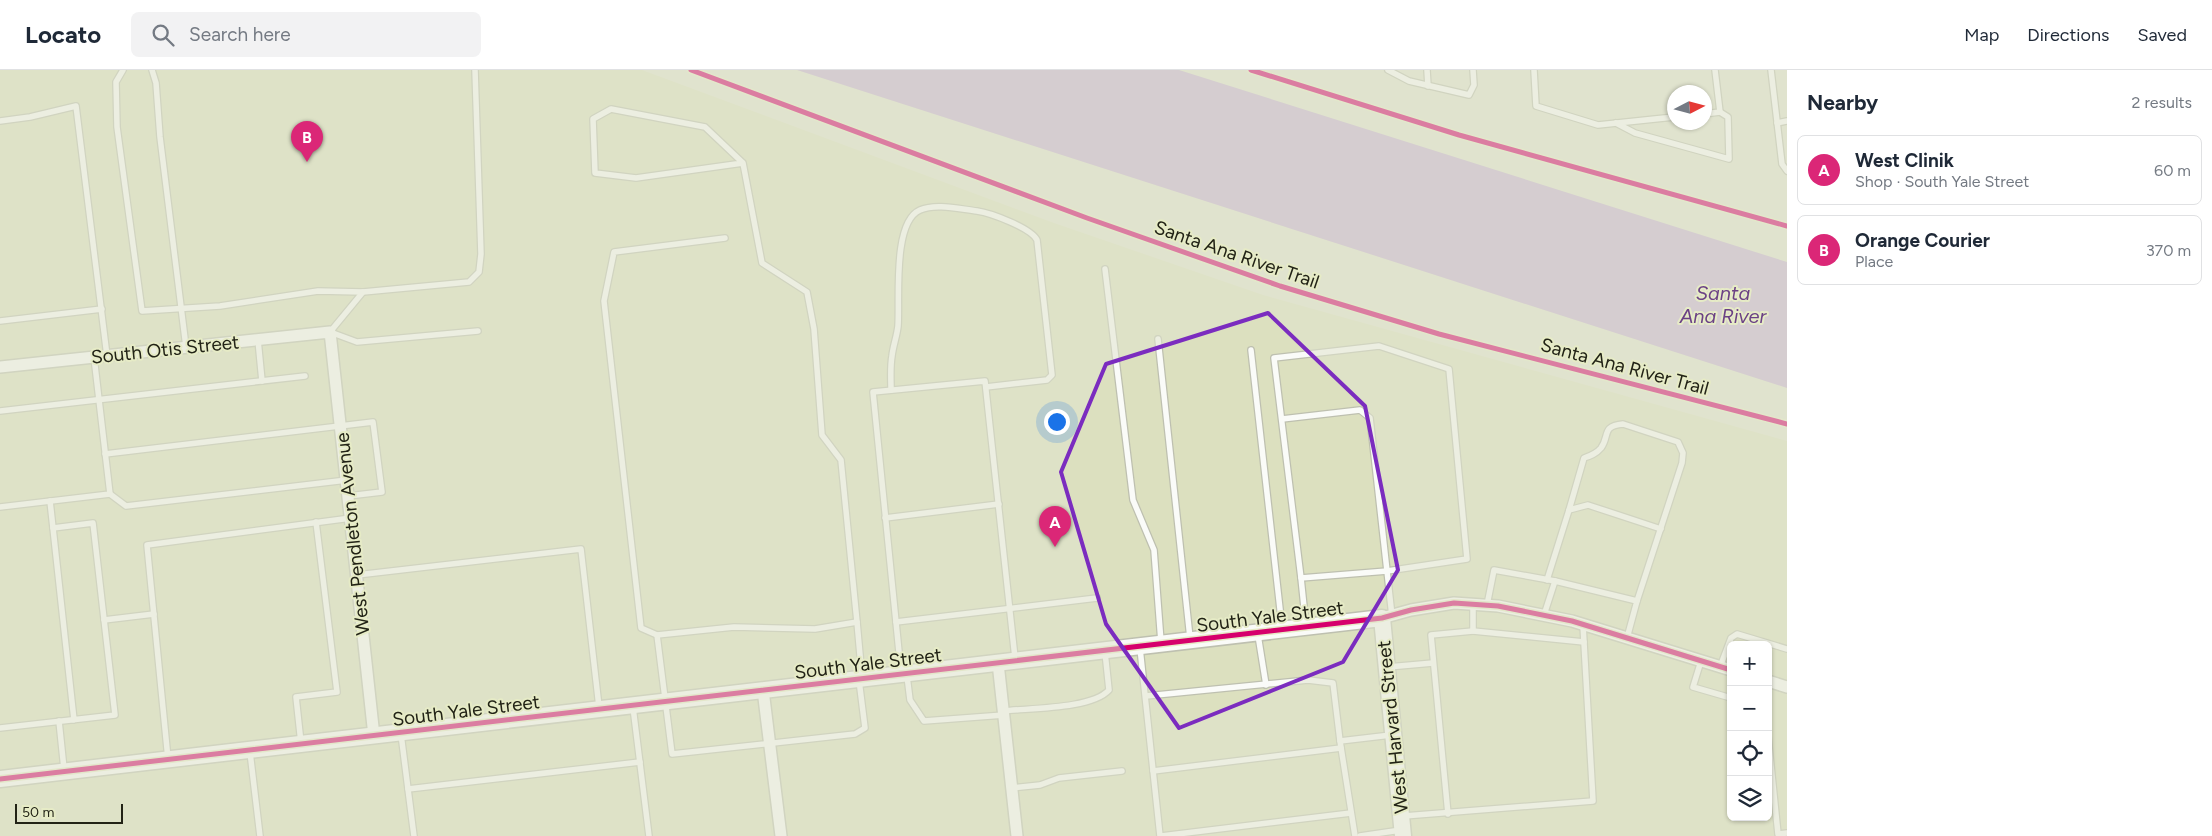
<!DOCTYPE html>
<html lang="en">
<head>
<meta charset="utf-8">
<style>
  body { margin:0; font-family:Figtree,sans-serif; background:#f2f2f3; color:#1f2937 }
  .controls { position:absolute; right:15px; bottom:15px; display:grid; overflow:hidden; border-radius:8px; box-shadow:0 1px 4px #0004 }
  .controls button { width:45px; height:45px; display:grid; place-items:center; padding:0; border:0; border-bottom:1px solid #e0e1e3; background:#fff; color:#1f2937; font:25px sans-serif }
  .compass { position:absolute; left:1667px; top:15px; width:45px; height:45px; border-radius:50%; background:#fff; box-shadow:0 1px 4px #0004; rotate:84deg }
  .scale { position:absolute; left:15px; bottom:12px; width:108px; box-sizing:border-box; padding-left:5px; border:2px solid #222316; border-top:0; font-size:14px; line-height:18px; white-space:nowrap; color:#222316; -webkit-text-stroke:4px #e6ebc6; paint-order:stroke }
  .you { position:absolute; left:1056px; top:351px; width:18px; height:18px; margin:-12px; border:4px solid #fff; border-radius:50%; background:#1a73e8; box-shadow:0 0 0 8px #1a73e833 }
  .badge { display:grid; place-items:center; width:32px; height:32px; border-radius:50%; background:#db2777; color:#fff; font-size:16px; font-weight:700 }
  .pin { position:absolute; translate:-50% -41px; filter:drop-shadow(0 1px 2px #0008) }
  .pin::after { content:''; position:absolute; top:26px; width:18px; height:15px; background:inherit; clip-path:polygon(0 0,100% 0,50% 100%) }
  .list { margin:0; padding:0; list-style:none }
  h2 { display:flex; justify-content:space-between; align-items:center; height:65px; margin:0; padding:0 20px; font-size:21px }
  h2 small { font-size:16px; font-weight:400; color:#747a83 }
  .list li { display:grid; grid-template-columns:32px 1fr auto; gap:15px; align-items:center; box-sizing:border-box; height:70px; margin:0 10px 10px; padding:0 10px; border:1px solid #e0e1e3; border-radius:8px }
  .list b { display:block; font-size:19px; white-space:nowrap }
  .list p { margin:0; font-size:16px; white-space:nowrap; color:#747a83 }
  .list em { font-size:16px; font-style:normal; color:#747a83 }
  .icon { flex:none; width:28px; height:28px; fill:none; stroke:currentColor; stroke-width:2; stroke-linecap:round; stroke-linejoin:round }
  .map { position:relative; flex:none; width:1787px; height:766px; overflow:hidden }
  header { display:flex; align-items:center; gap:30px; box-sizing:border-box; height:70px; padding:0 25px; background:#fff; border-bottom:1px solid #e0e1e3 }
  header strong { font-size:24px }
  nav { display:flex; gap:28px; margin-inline-start:auto; font-size:18px }
  .search { width:350px; height:45px; background:#f2f2f3; display:flex; align-items:center; gap:12px; box-sizing:border-box; padding:0 18px; border-radius:8px; color:#747a83; font-size:19px }
  main { display:flex }
  aside { flex:1; background:#fff }
  .map>svg:first-child { display:block }
  .built { fill:#dce0bf; fill-rule:evenodd }
  .water { fill:#c8b2d2 }
  .lines { fill:none; stroke-linecap:round; stroke-linejoin:round }
  .lane-casing { stroke:#bec0b0; stroke-width:8 }
  .street-casing { stroke:#bec0b0; stroke-width:14 }
  .secondary-casing { stroke:#bec0b0; stroke-width:19 }
  .lane { stroke:#fafbf8; stroke-width:5.5 }
  .street { stroke:#fafbf8; stroke-width:11 }
  .secondary { stroke:#fafbf8; stroke-width:16 }
  .cycleway-casing { stroke:#e6ebc6; stroke-width:8 }
  .cycleway { stroke:#d6006c; stroke-width:5 }
  .marked { fill:none; stroke:#7b2cbf; stroke-width:4; stroke-linejoin:round }
  .labels { text-anchor:middle; stroke-width:4; stroke-linejoin:round; paint-order:stroke }
  .street-label { font-size:19px; fill:#222316; stroke:#e6ebc6 }
  .water-label { font-size:20px; font-style:italic; fill:#6b4185; stroke:#e6ebc6 }
</style>
</head>
<body>
<header>
<strong>Locato</strong>
<div class="search"><svg class="icon" aria-label="search" viewBox="0 0 24 24"><circle cx="10" cy="10" r="6"/><path d="M15 15l6 6"/></svg>Search here</div>
<nav><a>Map</a><a>Directions</a><a>Saved</a></nav>
</header>
<main>
<div class="map">
<svg width="1787" height="766" viewBox="0 0 1787 766">
  <rect width="100%" height="100%" fill="#e0e3ce"/>
  <path class="built" d="M0,0H642L1054,153L1263,225L1787,371V766H0ZM1731,575H1768V747H1731Z"/>
  <path class="water" d="M797,0H1179L1787,192V318Z"/>
  <g class="lines">
    <g class="lane-casing">
      <g id="lane">
        <path d="M123,0L116,12L117,57L142,241L220,236L318,221L363,222"/>
        <path d="M152,0L156,13L160,67L186,277"/>
        <path d="M475,0L481,184L479,202L469,212L363,222L330,262L357,272L478,261"/>
        <path d="M1388,0L1409,11L1469,25L1474,15L1473,0"/>
        <path d="M1427,0L1428,16"/>
        <path d="M1534,0L1536,36L1598,55L1674,47"/>
        <path d="M1771,0L1782,94L1787,101"/>
        <path d="M1704,44L1720,42L1715,0"/>
        <path d="M0,51L30,47L76,36L107,286"/>
        <path d="M1616,53L1635,63L1729,89L1728,47L1720,42"/>
        <path d="M1777,53L1787,51"/>
        <path d="M743,93L636,108L595,103L593,49L611,39L705,57L743,93L762,193L807,222L814,259L822,365L841,390L857,552"/>
        <path d="M1105,199L1133,430L1154,480L1161,572"/>
        <path d="M0,251L102,239"/>
        <path d="M1158,269L1190,568"/>
        <path d="M258,270L262,311"/>
        <path d="M1379,276L1449,299L1467,489L1387,501L1301,508L1274,288Z"/>
        <path d="M1251,280L1282,557"/>
        <path d="M891,320C891,309 890,297 892,286C893,276 897,266 898,256C900,231 892,152 920,140C936,133 959,139 977,141C991,143 1031,158 1037,170L1052,305L1047,310L986,317"/>
        <path d="M0,341L305,306"/>
        <path d="M1282,349L1360,340L1370,348L1392,546"/>
        <path d="M105,384L373,352L382,422L348,426"/>
        <path d="M110,424L126,436L347,410"/>
        <path d="M50,431L53,458"/>
        <path d="M0,437L110,424L94,287"/>
        <path d="M1569,440L1584,388C1590,386 1596,384 1601,378C1610,366 1601,356 1623,354L1678,372L1683,383L1682,393L1637,531"/>
        <path d="M885,448L999,434"/>
        <path d="M357,505L581,479L599,637"/>
        <path d="M1301,508L1306,556"/>
        <path d="M1547,510L1569,440L1588,435L1661,459"/>
        <path d="M1555,511L1637,531L1627,568"/>
        <path d="M1473,534V561L1584,572"/>
        <path d="M1487,535L1494,500L1555,511L1544,545"/>
        <path d="M104,550L154,544"/>
        <path d="M896,552L1097,528"/>
        <path d="M657,565L641,558L604,231L614,182L725,168"/>
        <path d="M1258,565L1266,615"/>
        <path d="M1140,578L1160,766"/>
        <path d="M1701,591L1693,617L1731,628"/>
        <path d="M1388,597L1433,593"/>
        <path d="M1720,597L1731,568L1737,564L1787,579"/>
        <path d="M901,602L873,322L985,311L1015,588"/>
        <path d="M907,606L910,630L924,651L1004,645"/>
        <path d="M859,610L865,658L855,664L672,684L657,565L734,557L815,559L857,552L862,607"/>
        <path d="M1146,626L1308,610L1333,613L1340,671"/>
        <path d="M633,637L649,766"/>
        <path d="M1004,641C1030,638 1092,639 1109,620L1105,582"/>
        <path d="M59,651L64,699"/>
        <path d="M0,658L115,645L93,453L53,458L74,650"/>
        <path d="M401,664L414,766"/>
        <path d="M1768,666L1778,764L1787,763"/>
        <path d="M301,673L296,627L337,622L316,452"/>
        <path d="M250,682L260,766"/>
        <path d="M168,689L147,475L351,448"/>
        <path d="M1153,701L1341,678"/>
        <path d="M1012,718L1040,715L1059,708L1122,701"/>
        <path d="M408,719L640,692"/>
        <path d="M1448,744L1431,565L1473,561"/>
        <path d="M1404,746L1593,731L1583,555"/>
        <path d="M1161,766L1351,743"/>
        <path d="M1355,766L1340,671L1391,665"/>
        <path d="M1360,766L1401,760"/>
      </g>
    </g>
    <g class="street-casing">
      <g id="street">
        <path d="M0,297L330,262L374,666"/>
        <path d="M1382,548L1411,540L1454,533L1498,536L1572,551L1731,600"/>
        <path d="M998,593L1017,766"/>
        <path d="M1768,611L1787,617"/>
        <path d="M763,620L781,766"/>
      </g>
    </g>
    <g class="secondary-casing">
      <path id="secondary" d="M0,709L1382,548L1403,766"/>
    </g>
    <use href="#lane" class="lane"/>
    <use href="#street" class="street"/>
    <use href="#secondary" class="secondary"/>
    <g class="cycleway-casing">
      <g id="cycleway">
        <path d="M691,0L1087,148L1280,216L1439,264L1787,354"/>
        <path d="M1251,0L1459,65L1787,156"/>
        <path d="M0,709L1382,548L1411,540L1454,533L1498,536L1572,551L1731,600"/>
      </g>
    </g>
    <use href="#cycleway" class="cycleway"/>
  </g>
  <path d="M0 0H1787V766H0ZM1268,243L1365,336L1398,500L1343,592L1179,658L1106,554L1061,402L1106,294Z" fill="#e0e3ce" fill-opacity=".55" fill-rule="evenodd"/>
  <path class="marked" d="M1268,243L1365,336L1398,500L1343,592L1179,658L1106,554L1061,402L1106,294Z"/>
  <g class="labels">
    <g class="street-label">
      <text transform="translate(1237 184) rotate(19)" y="7">Santa Ana River Trail</text>
      <text transform="translate(165 279) rotate(-6)" y="7">South Otis Street</text>
      <text transform="translate(1625 296) rotate(15)" y="7">Santa Ana River Trail</text>
      <text transform="translate(352 464) rotate(-96)" y="7">West Pendleton Avenue</text>
      <text transform="translate(1270 546) rotate(-7)" y="7">South Yale Street</text>
      <text transform="translate(868 593) rotate(-7)" y="7">South Yale Street</text>
      <text transform="translate(466 640) rotate(-7)" y="7">South Yale Street</text>
      <text transform="translate(1392 657) rotate(-96)" y="7">West Harvard Street</text>
    </g>
    <g class="water-label">
      <text x="1723" y="230">Santa<tspan x="1723" dy="23">Ana River</tspan></text>
    </g>
  </g>
</svg>
<div class="controls">
<button>+</button>
<button>−</button>
<button><svg class="icon" aria-label="locate" viewBox="0 0 24 24"><circle cx="12" cy="12" r="6"/><path d="M12 2v4M12 18v4M2 12h4M18 12h4"/></svg></button>
<button><svg class="icon" aria-label="layers" viewBox="0 0 24 24"><path d="M12 4l9 5-9 5-9-5zM3 14l9 5 9-5"/></svg></button>
</div>
<svg class="compass" viewBox="-18 -18 36 36"><path d="M0-13l5 13h-10z" fill="#e53935"/><path d="M0 13l5-13h-10z" fill="#747a83"/></svg>
<div class="scale">50 m</div>
<div class="you"></div>
<div class="pin badge" style="left:1055px;top:477px">A</div>
<div class="pin badge" style="left:307px;top:92px">B</div>
</div>
<aside>
<h2>Nearby<small>2 results</small></h2>
<ul class="list">
<li><span class="badge">A</span><div><b>West Clinik</b><p>Shop · South Yale Street</p></div><em>60 m</em></li>
<li><span class="badge">B</span><div><b>Orange Courier</b><p>Place</p></div><em>370 m</em></li>
</ul>
</aside>
</main>
</body>
</html>
